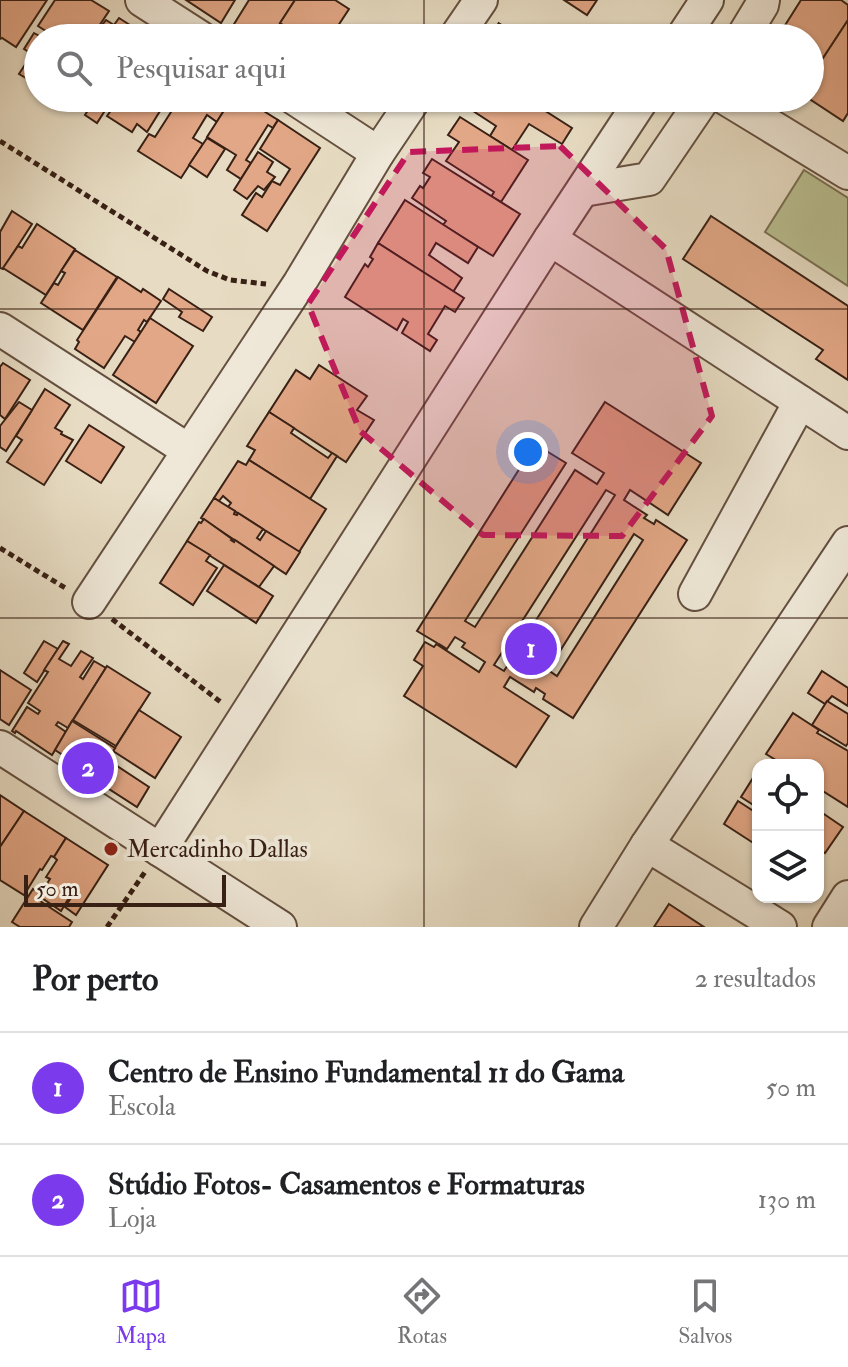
<!DOCTYPE html>
<html lang="pt">
<head>
<meta charset="utf-8">
<style>
  body { margin:0; font-family:"IM FELL Double Pica",serif; background:#f6f6f6; color:#202124 }
  .controls { position:absolute; right:24px; bottom:24px; display:grid; overflow:hidden; border-radius:16px; box-shadow:0 2px 6px #0004 }
  .controls button { width:72px; height:72px; display:grid; place-items:center; padding:0; border:0; border-bottom:2px solid #e0e0e0; background:#fff; color:#202124; font:40px sans-serif }
  .scale { position:absolute; left:24px; bottom:20px; width:202px; box-sizing:border-box; padding-left:8px; border:4px solid #382015; border-top:0; font-size:22px; line-height:28px; white-space:nowrap; color:#382015; -webkit-text-stroke:6px #efe8d8; paint-order:stroke }
  .you { position:absolute; left:528px; top:452px; width:28px; height:28px; margin:-20px; border:6px solid #fff; border-radius:50%; background:#1a73e8; box-shadow:0 0 0 12px #1a73e833 }
  .badge { display:grid; place-items:center; width:52px; height:52px; border-radius:50%; background:#7c3aed; color:#fff; font-size:26px; font-weight:700 }
  .pin { position:absolute; translate:-50% -50%; border:4px solid #fff; box-shadow:0 2px 8px #0006 }
  .list { margin:0; padding:0; list-style:none }
  h2 { display:flex; justify-content:space-between; align-items:center; height:104px; margin:0; padding:0 32px; font-size:34px }
  h2 small { font-size:26px; font-weight:400; color:#757577 }
  .list li { display:grid; grid-template-columns:52px 1fr auto; gap:24px; align-items:center; box-sizing:border-box; height:112px; padding:0 32px; border-top:2px solid #e0e0e0 }
  .list b { display:block; font-size:30px; white-space:nowrap }
  .list p { margin:0; font-size:26px; white-space:nowrap; color:#757577 }
  .list em { font-size:26px; font-style:normal; color:#757577 }
  .icon { flex:none; width:44px; height:44px; fill:none; stroke:currentColor; stroke-width:2; stroke-linecap:round; stroke-linejoin:round }
  .map { position:relative; flex:none; width:848px; height:927px; overflow:hidden }
  .search { position:absolute; background:#fff; box-shadow:0 2px 6px #0004; left:24px; right:24px; top:24px; height:88px; display:flex; align-items:center; gap:20px; box-sizing:border-box; padding:0 28px; border-radius:44px; color:#757577; font-size:30px }
  .sheet { height:328px; background:#fff }
  nav { display:flex; justify-content:space-around; align-items:center; box-sizing:border-box; height:112px; border-top:2px solid #e0e0e0; background:#fff; font-size:22px; color:#757577 }
  nav a { display:grid; justify-items:center; gap:4px }
  nav .on { color:#7c3aed }
  .map>svg:first-child { display:block }
  .green { fill:#b9bf91; stroke:#787053; stroke-width:2 }
  .building { fill:#e2a786; stroke:#382015; stroke-width:2; fill-rule:evenodd }
  .lines { fill:none; stroke-linecap:round; stroke-linejoin:round }
  .minor-casing { stroke:#644f40; stroke-width:36 }
  .path { stroke:#382015; stroke-width:5; stroke-dasharray:6 4; stroke-linecap:butt }
  .minor { stroke:#efe8d8; stroke-width:32 }
  .marked { fill:#c2185b; fill-opacity:0.2; stroke:#c2185b; stroke-width:6; stroke-dasharray:16 10; stroke-linejoin:round }
  .grid { fill:none; stroke:#382015; stroke-width:2; stroke-opacity:0.55 }
  .poi-dot { fill:#8f2418; stroke:#efe8d8; stroke-width:3 }
  .labels { text-anchor:middle; stroke-width:8; stroke-linejoin:round; paint-order:stroke }
  .poi-label { font-size:24px; fill:#382015; stroke:#efe8d8; text-anchor:start }
</style>
</head>
<body>
<div class="map">
<svg width="848" height="927" viewBox="0 0 848 927">
  <rect width="100%" height="100%" fill="#e7dcc3"/>
  <filter id="stains"><feTurbulence type="fractalNoise" baseFrequency=".0025" numOctaves="4"/><feColorMatrix values="0 0 0 0 .2 0 0 0 0 .09 0 0 0 0 .02 0 0 0 .5 -.17"/></filter>
  <radialGradient id="worn" r=".72"><stop offset=".6" stop-color="#630" stop-opacity="0"/><stop offset="1" stop-color="#630" stop-opacity=".3"/></radialGradient>
  <path class="green" d="M804,170L848,198V286L765,232Z"/>
  <g class="building">
    <path d="M0,0H47L16,47L2,38L0,39Z"/>
    <path d="M55,0H91L109,11L91,38H50L52,35L38,26Z"/>
    <path d="M186,0H235L221,23Z"/>
    <path d="M249,0H295L271,38H245L231,29Z"/>
    <path d="M295,0H335L349,9L330,38H303L280,23Z"/>
    <path d="M564,0H597L587,15Z"/>
    <path d="M801,0H841L848,5V20L810,78V38H806L800,33L797,38H777Z"/>
    <path d="M119,18L150,38H91L106,20L114,25Z"/>
    <path d="M848,20V113L843,121L808,98H810V78Z"/>
    <path d="M280,24L288,29L286,33L294,38H271Z"/>
    <path d="M34,33L43,38H38V85L19,74L32,54L24,49Z"/>
    <path d="M96,98H113L97,123L85,115Z"/>
    <path d="M120,98H163L164,99L160,106L152,101L150,105L160,111L147,132L137,124L132,132L107,116Z"/>
    <path d="M180,98H232L217,122L207,115L193,138L203,144L181,178L138,151L149,134L155,137Z"/>
    <path d="M232,98H243L278,120L273,128L268,125L246,160L251,163L241,179L227,170L236,155L207,137Z"/>
    <path d="M477,98H525L572,128L562,144L529,124L512,150L490,136L496,126L470,109Z"/>
    <path d="M460,117L528,160L501,202L491,197L494,192L446,161L459,142L448,135Z"/>
    <path d="M278,120L320,148L267,231L242,215L256,193L262,197L272,181L280,185L290,169L260,149Z"/>
    <path d="M207,138L225,149L207,177L189,165Z"/>
    <path d="M258,152L273,162L267,172L275,177L264,190L258,186L247,199L234,190Z"/>
    <path d="M432,159L520,214L493,256L443,225L446,221L412,198L420,186L423,188L430,177L423,173Z"/>
    <path d="M405,200L478,247L468,263L436,243L429,255L462,278L453,292L378,243Z"/>
    <path d="M12,211L32,224L3,269L0,268V232Z"/>
    <path d="M711,216L848,306V380L816,359L823,350L683,259Z"/>
    <path d="M37,224L75,249L46,295L3,268L18,246L22,248Z"/>
    <path d="M378,243L464,298L455,312L445,306L428,334L437,340L430,351L402,333L408,322L403,319L397,330L345,297L365,264L368,267L373,259L370,257Z"/>
    <path d="M75,250L117,277L83,330L41,303L54,283L58,285L65,273L61,271Z"/>
    <path d="M118,277L141,292L143,289L161,301L147,322L144,320L138,330L141,332L135,342L125,336L104,368L75,349L79,342L77,340Z"/>
    <path d="M169,289L212,317L203,331L179,317L182,312L163,299Z"/>
    <path d="M150,318L193,346L156,403L113,375Z"/>
    <path d="M3,363L30,380L5,419L0,415V367Z"/>
    <path d="M319,365L367,396L357,410L374,420L346,462L269,412L296,370L310,379Z"/>
    <path d="M45,389L70,405L55,428L62,432L61,434L73,440L44,485L7,462L22,440L16,436Z"/>
    <path d="M19,402L32,410L6,451L0,447V426Z"/>
    <path d="M605,402L701,463L668,515L630,490L624,500L647,515L644,518L654,524L656,520L687,540L573,718L543,699L545,694L536,688L534,692L510,677L504,687L549,716L516,767L404,696L423,666L414,660L425,642L434,647L437,643L417,631L535,444L566,463L465,621L475,627L575,470L597,484L604,473L572,453ZM606,490L615,495L504,671L494,665ZM634,534L643,540L557,676L548,670ZM455,637L465,643L462,647L485,662L479,672L438,645L439,644L447,649Z"/>
    <path d="M269,412L294,428L291,433L328,458L332,453L337,456L310,499L249,460L255,450L247,446Z"/>
    <path d="M89,425L124,447L101,483L66,461Z"/>
    <path d="M249,460L326,509L299,552L228,507L231,503L223,496L219,501L214,498L238,461L246,465Z"/>
    <path d="M214,498L235,511L234,514L237,515L238,513L263,529L257,538L260,540L266,531L300,552L286,574L201,518Z"/>
    <path d="M204,519L232,539L231,540L234,542L235,540L274,566L259,587L187,541L199,522L201,523Z"/>
    <path d="M187,541L210,555L206,561L217,568L193,605L160,583Z"/>
    <path d="M224,565L273,596L256,623L207,591Z"/>
    <path d="M44,641L58,649L37,682L24,673Z"/>
    <path d="M63,641L69,644L59,659L71,666L81,651L93,658L80,677L83,679L94,661L106,668L68,728L58,722L56,725L66,732L52,755L16,731L15,733L12,731L27,707L38,714L40,711L28,703L48,672L44,670Z"/>
    <path d="M107,666L150,693L116,746L73,720Z"/>
    <path d="M0,670L31,690L9,725L0,719Z"/>
    <path d="M822,671L848,688V706L832,696L825,704L808,693Z"/>
    <path d="M827,701L848,714V743L846,746L812,725Z"/>
    <path d="M139,710L181,737L155,778L113,751Z"/>
    <path d="M793,713L819,730L817,733L848,751V807L818,788V765H784L766,754Z"/>
    <path d="M72,721L115,748L97,777L55,750Z"/>
    <path d="M108,760L149,787L137,807L95,780Z"/>
    <path d="M758,770V808L741,797Z"/>
    <path d="M0,795L24,811L0,847Z"/>
    <path d="M738,801L758,814V846L724,824Z"/>
    <path d="M818,810L843,827L825,853L818,848Z"/>
    <path d="M24,811L66,838L54,857L51,856L42,870L40,869L24,895L0,880V847Z"/>
    <path d="M66,838L108,865L76,915L65,907L75,892L73,891L61,911L39,896L50,879L46,877L57,860L54,857Z"/>
    <path d="M33,889L40,894L37,899L72,922L69,927H20L12,922Z"/>
    <path d="M669,904L704,927H654Z"/>
  </g>
  <g class="lines">
    <g class="minor-casing">
      <g id="minor">
        <path d="M142,0L201,38"/>
        <path d="M455,38L481,0"/>
        <path d="M682,38L707,0"/>
        <path d="M742,38L762,5L763,0"/>
        <path d="M294,98L378,153"/>
        <path d="M725,98L848,173"/>
        <path d="M583,190L649,179L704,98"/>
        <path d="M550,239L848,433"/>
        <path d="M0,329L188,450"/>
        <path d="M695,594L800,402"/>
        <path d="M89,602L299,284L378,153L415,98"/>
        <path d="M0,747L280,927"/>
        <path d="M647,845L780,927"/>
        <path d="M160,850L550,239L643,98"/>
        <path d="M596,927L647,845L848,543"/>
        <path d="M829,927L848,897"/>
      </g>
    </g>
    <g class="path">
      <path d="M497,24L520,38"/>
      <path d="M0,141L207,271L230,280L266,284"/>
      <path d="M0,548L67,589"/>
      <path d="M112,619L222,703"/>
      <path d="M107,927L145,872"/>
    </g>
    <use href="#minor" class="minor"/>
  </g>
  <path class="marked" d="M560,146L666,249L712,416L622,536L483,535L360,431L308,304L409,152Z"/>
  <path class="grid" d="M424,0V38M424,98V927M0,309H848M0,618H848"/>
  <circle class="poi-dot" cx="111" cy="849" r="8"/>
  <g class="labels">
    <g class="poi-label">
      <text x="127" y="857">Mercadinho Dallas</text>
    </g>
  </g>
  <rect width="100%" height="100%" filter="url(#stains)"/>
  <rect width="100%" height="100%" fill="url(#worn)"/>
</svg>
<div class="controls">
<button><svg class="icon" aria-label="locate" viewBox="0 0 24 24"><circle cx="12" cy="12" r="6"/><path d="M12 2v4M12 18v4M2 12h4M18 12h4"/></svg></button>
<button><svg class="icon" aria-label="layers" viewBox="0 0 24 24"><path d="M12 4l9 5-9 5-9-5zM3 14l9 5 9-5"/></svg></button>
</div>
<div class="scale">50 m</div>
<div class="you"></div>
<div class="pin badge" style="left:531px;top:649px">1</div>
<div class="pin badge" style="left:88px;top:768px">2</div>
<div class="search"><svg class="icon" aria-label="search" viewBox="0 0 24 24"><circle cx="10" cy="10" r="6"/><path d="M15 15l6 6"/></svg>Pesquisar aqui</div>
</div>
<section class="sheet">
<h2>Por perto<small>2 resultados</small></h2>
<ul class="list">
<li><span class="badge">1</span><div><b>Centro de Ensino Fundamental 11 do Gama</b><p>Escola</p></div><em>50 m</em></li>
<li><span class="badge">2</span><div><b>Stúdio Fotos- Casamentos e Formaturas</b><p>Loja</p></div><em>130 m</em></li>
</ul>
</section>
<nav>
<a class="on"><svg class="icon" aria-label="map" viewBox="0 0 24 24"><path d="M3 6l6-2 6 2 6-2v14l-6 2-6-2-6 2zM9 4v14M15 6v14"/></svg>Mapa</a>
<a><svg class="icon" aria-label="directions" viewBox="0 0 24 24"><path d="M12 3l9 9-9 9-9-9zM9 14v-3h6M13 9l2 2-2 2"/></svg>Rotas</a>
<a><svg class="icon" aria-label="saved" viewBox="0 0 24 24"><path d="M7 4h10v16l-5-4-5 4z"/></svg>Salvos</a>
</nav>
</body>
</html>
